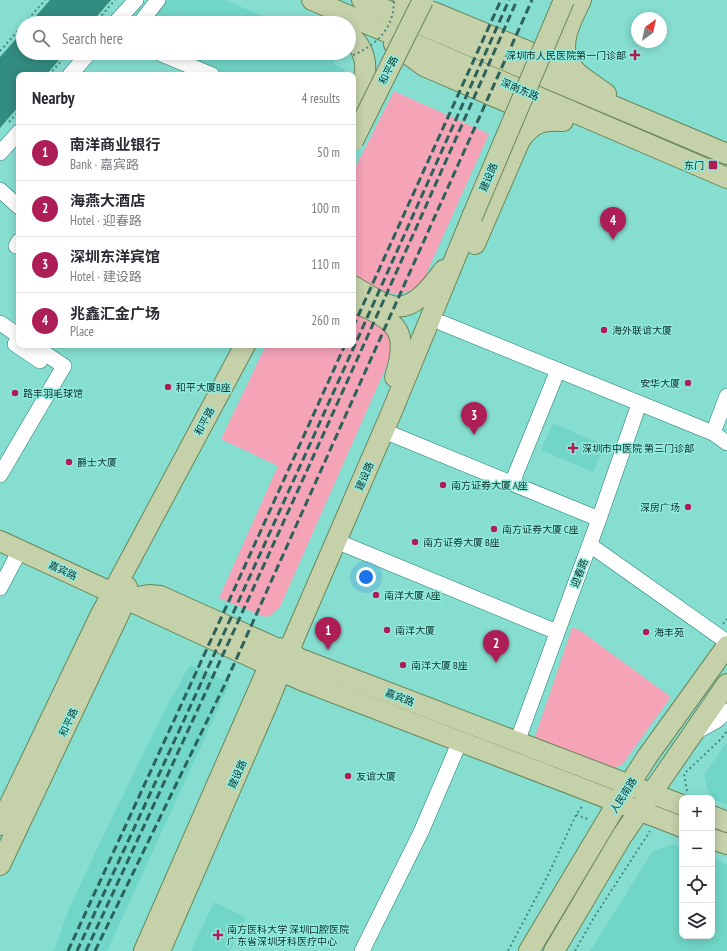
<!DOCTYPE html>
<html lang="en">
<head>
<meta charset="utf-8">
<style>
  body { margin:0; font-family:"PT Sans Narrow","Noto Sans SC",sans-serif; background:#f7f7f7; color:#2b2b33 }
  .controls { position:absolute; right:12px; bottom:12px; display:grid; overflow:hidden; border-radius:8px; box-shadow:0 2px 10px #0003 }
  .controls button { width:36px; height:36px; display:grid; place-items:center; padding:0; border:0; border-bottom:1px solid #e1e1e2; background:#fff; color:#2b2b33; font:20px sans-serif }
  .compass { position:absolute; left:631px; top:12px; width:36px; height:36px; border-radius:50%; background:#fff; box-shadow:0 2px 10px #0003; rotate:33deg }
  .you { position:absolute; left:366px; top:577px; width:14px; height:14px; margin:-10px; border:3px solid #fff; border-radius:50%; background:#1a73e8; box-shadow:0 0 0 6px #1a73e833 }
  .badge { display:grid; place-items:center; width:26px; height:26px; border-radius:50%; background:#ad1e57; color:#fff; font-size:13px; font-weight:700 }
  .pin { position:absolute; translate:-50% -33px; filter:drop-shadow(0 1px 2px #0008) }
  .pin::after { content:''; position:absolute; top:21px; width:14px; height:12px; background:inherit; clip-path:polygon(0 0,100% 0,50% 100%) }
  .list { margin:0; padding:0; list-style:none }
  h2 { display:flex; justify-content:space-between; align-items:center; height:52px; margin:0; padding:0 16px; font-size:17px }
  h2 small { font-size:13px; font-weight:400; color:#7c7c81 }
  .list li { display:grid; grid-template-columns:26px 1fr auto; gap:12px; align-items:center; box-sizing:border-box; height:56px; padding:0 16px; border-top:1px solid #e1e1e2 }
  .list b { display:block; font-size:15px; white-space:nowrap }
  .list p { margin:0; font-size:13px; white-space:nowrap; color:#7c7c81 }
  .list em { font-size:13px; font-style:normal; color:#7c7c81 }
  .icon { flex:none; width:22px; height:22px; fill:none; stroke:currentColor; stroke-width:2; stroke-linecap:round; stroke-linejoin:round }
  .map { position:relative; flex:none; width:727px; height:951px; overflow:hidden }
  .search { position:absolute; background:#fff; box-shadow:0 2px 10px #0003; left:16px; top:16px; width:340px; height:44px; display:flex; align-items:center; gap:10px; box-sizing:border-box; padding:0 14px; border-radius:22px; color:#7c7c81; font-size:15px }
  .panel { position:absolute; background:#fff; box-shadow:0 2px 10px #0003; left:16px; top:72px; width:340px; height:276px; border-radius:8px }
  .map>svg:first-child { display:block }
  .built { fill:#71d6c7 }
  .green { fill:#f5a3b7 }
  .water { fill:#338c80 }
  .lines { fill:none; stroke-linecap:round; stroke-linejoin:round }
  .minor-casing { stroke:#197c71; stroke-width:16 }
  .major-casing { stroke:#6a8658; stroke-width:22 }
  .path { stroke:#49887f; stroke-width:2; stroke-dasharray:2 3; stroke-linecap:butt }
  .minor { stroke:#fff; stroke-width:15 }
  .major { stroke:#c4d1a9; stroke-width:20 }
  .rail { stroke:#2d625a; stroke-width:3; stroke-dasharray:8 4; stroke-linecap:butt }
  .major-bridge-casing { stroke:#6a8658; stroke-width:22; stroke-linecap:butt }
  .path-bridge { stroke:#49887f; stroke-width:2; stroke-dasharray:2 3; stroke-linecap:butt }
  .major-bridge { stroke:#c4d1a9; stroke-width:20 }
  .poi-dot { fill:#ad1e57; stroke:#93ebde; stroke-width:1.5 }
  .labels { text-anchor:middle; stroke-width:3; stroke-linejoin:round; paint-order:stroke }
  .poi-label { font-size:10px; fill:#0a312c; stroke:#93ebde; text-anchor:start }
  .street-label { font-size:10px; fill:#0a312c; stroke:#93ebde }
</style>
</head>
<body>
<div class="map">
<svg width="727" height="951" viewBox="0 0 727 951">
  <rect width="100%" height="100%" fill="#86ded1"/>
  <g class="built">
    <path d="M150,0H225L280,23H131Z"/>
    <path d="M150,53H337L333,64L345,69L342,75H201Z"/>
    <path d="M553,423L605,446L593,472L541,450Z"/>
    <path d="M190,665L230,683L107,951H54L69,909L103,836L167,706Z"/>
    <path d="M727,742V805L710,798L704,775Z"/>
    <path d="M673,844L682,847V936H712V858L727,864V951H590L653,851Z"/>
    <path d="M214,902L246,918L230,951H191Z"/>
  </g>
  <g class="green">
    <path d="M394,91L489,134L423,281C420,284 417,287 413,289C395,300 370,287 353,278V172Z"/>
    <path d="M353,309L393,334L391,356L280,607L270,616L265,617L219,598L278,466L221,439L266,345H353Z"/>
    <path d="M572,628L578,629L671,697L622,765L613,768L535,737Z"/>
  </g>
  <g class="water">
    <path d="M50,0H111L91,23H30Z"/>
    <path d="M23,31V53H65L46,75H19V106L0,128V57Z"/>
  </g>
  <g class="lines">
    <g class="minor-casing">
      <g id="minor">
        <path d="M115,23L136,0"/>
        <path d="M140,23L158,0"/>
        <path d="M159,53L212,75"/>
        <path d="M70,75L89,53"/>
        <path d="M0,153L19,132"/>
        <path d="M0,190L19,207"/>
        <path d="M19,241L16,246L19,247"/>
        <path d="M0,323L19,336"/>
        <path d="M442,323L713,433L727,443"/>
        <path d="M15,344L40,361"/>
        <path d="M384,431L599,519"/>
        <path d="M713,433L727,396"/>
        <path d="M0,475L64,366L32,345"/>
        <path d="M512,483L558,370"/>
        <path d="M336,541L557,632"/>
        <path d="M590,545L727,642"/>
        <path d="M0,588L20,550"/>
        <path d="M694,733L716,721L727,711"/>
        <path d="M517,742L599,519L639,404"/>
        <path d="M362,951L421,832L460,741"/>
      </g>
    </g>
    <g class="major-casing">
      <g id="major">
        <path d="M312,0L727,178"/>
        <path d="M362,0L727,154"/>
        <path d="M403,3L433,12L561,65L578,74L606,94"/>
        <path d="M349,34C374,57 366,81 353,108"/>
        <path d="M394,44L424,66L535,114L556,119"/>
        <path d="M578,74C574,69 569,65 567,59C560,39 573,17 581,0"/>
        <path d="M475,244L520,140C533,122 542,120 563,121"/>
        <path d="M353,286C365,293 379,303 392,306C415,311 432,285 444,270"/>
        <path d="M353,301C394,321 411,327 395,377"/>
        <path d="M0,541L301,680L682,827"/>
        <path d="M126,599L149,595L160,596L276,648L285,649L291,645"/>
        <path d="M291,645L292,653L298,658L682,805"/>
        <path d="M712,816L727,822"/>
        <path d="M0,825L99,618L245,345"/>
        <path d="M712,839L727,844"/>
        <path d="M0,865L126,599L128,593L127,587H126"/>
        <path d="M144,951L265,675"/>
        <path d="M160,951L266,707L295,636L390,416L472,217"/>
        <path d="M529,951L618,802L647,757L727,646"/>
        <path d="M554,951L622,836L727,684"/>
      </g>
    </g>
    <g class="path">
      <path d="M25,23L45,0"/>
      <path d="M95,23L115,0"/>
      <path d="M0,51L23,25"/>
      <path d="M49,75L68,53"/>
      <path d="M9,122L19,111"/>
      <path d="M723,624L727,619"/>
      <path d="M687,791L684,774L721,739L727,731"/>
      <path d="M576,815L590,820"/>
      <path d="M508,951L548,875L576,815L583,805"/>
      <path d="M575,951L593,919L650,831"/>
    </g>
    <use href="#minor" class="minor"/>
    <use href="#major" class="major"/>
    <g class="rail">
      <path d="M353,327L501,0"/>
      <path d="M68,951L233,592L345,345"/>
      <path d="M77,951C224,636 368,318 509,0"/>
      <path d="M86,951C233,635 377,319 517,0"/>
      <path d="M95,951L226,682L532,0"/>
    </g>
    <g class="major-bridge-casing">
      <g id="major-bridge">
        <path d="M353,141L423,0"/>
        <path d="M472,217L564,0"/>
      </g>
    </g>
    <path class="path-bridge" d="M353,55C377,45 394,28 394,0"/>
    <use href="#major-bridge" class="major-bridge"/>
  </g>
  <g class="poi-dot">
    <path d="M633 49h4v4h4v4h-4v4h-4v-4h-4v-4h4z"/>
    <rect x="708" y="160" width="10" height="10" rx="2"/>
    <circle cx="604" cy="330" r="4"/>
    <circle cx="688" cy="383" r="4"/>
    <circle cx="168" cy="387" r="4"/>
    <circle cx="15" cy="393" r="4"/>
    <path d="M571 442h4v4h4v4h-4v4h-4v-4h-4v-4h4z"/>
    <circle cx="69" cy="462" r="4"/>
    <circle cx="443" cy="485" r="4"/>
    <circle cx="688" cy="507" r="4"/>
    <circle cx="494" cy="529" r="4"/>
    <circle cx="415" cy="542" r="4"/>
    <circle cx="376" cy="595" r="4"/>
    <circle cx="387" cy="630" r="4"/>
    <circle cx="646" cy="632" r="4"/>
    <circle cx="403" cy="665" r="4"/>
    <circle cx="348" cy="776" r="4"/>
    <path d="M216 929h4v4h4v4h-4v4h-4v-4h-4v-4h4z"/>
  </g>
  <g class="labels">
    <g class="poi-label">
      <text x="626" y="59" text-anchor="end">深圳市人民医院第一门诊部</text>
      <text x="704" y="169" text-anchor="end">东门</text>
      <text x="612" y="334">海外联谊大厦</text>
      <text x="680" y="387" text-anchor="end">安华大厦</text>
      <text x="176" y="391">和平大厦B座</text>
      <text x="23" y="397">路丰羽毛球馆</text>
      <text x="582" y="452">深圳市中医院 第三门诊部</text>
      <text x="77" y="466">爵士大厦</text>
      <text x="451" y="489">南方证券大厦 A座</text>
      <text x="680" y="511" text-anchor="end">深房广场</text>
      <text x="502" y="533">南方证券大厦 C座</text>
      <text x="423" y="546">南方证券大厦 B座</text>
      <text x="384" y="599">南洋大厦 A座</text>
      <text x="395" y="634">南洋大厦</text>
      <text x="654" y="636">海丰苑</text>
      <text x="411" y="669">南洋大厦 B座</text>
      <text x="356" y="780">友谊大厦</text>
      <text x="227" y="933">南方医科大学 深圳口腔医院<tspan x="227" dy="12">广东省深圳牙科医疗中心</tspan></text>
    </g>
    <g class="street-label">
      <text transform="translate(388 70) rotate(-64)" y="4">和平路</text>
      <text transform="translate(520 89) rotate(23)" y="4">深南东路</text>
      <text transform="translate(488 177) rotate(-67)" y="4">建设路</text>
      <text transform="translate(204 421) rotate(-62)" y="4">和平路</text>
      <text transform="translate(364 476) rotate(-67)" y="4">建设路</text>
      <text transform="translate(63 570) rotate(25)" y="4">嘉宾路</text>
      <text transform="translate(579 573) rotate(-69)" y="4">迎春路</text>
      <text transform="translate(400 697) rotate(21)" y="4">嘉宾路</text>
      <text transform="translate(68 722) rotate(-65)" y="4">和平路</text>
      <text transform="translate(237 774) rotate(-66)" y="4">建设路</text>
      <text transform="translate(623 795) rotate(-57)" y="4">人民南路</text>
    </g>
  </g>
</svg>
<div class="controls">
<button>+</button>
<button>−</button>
<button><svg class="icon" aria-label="locate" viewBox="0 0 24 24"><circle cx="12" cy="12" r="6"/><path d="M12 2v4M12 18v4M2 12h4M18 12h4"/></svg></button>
<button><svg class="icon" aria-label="layers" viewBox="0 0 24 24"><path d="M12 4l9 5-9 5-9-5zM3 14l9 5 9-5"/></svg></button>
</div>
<svg class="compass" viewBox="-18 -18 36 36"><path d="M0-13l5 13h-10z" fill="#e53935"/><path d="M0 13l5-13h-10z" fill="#7c7c81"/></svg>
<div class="you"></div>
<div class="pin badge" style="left:328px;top:650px">1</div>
<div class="pin badge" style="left:496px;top:663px">2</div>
<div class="pin badge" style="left:474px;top:435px">3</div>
<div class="pin badge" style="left:613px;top:240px">4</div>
<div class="search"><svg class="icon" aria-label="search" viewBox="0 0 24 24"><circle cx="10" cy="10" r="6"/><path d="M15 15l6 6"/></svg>Search here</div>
<section class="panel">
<h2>Nearby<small>4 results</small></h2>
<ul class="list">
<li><span class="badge">1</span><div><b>南洋商业银行</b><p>Bank · 嘉宾路</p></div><em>50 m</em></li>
<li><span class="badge">2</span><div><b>海燕大酒店</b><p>Hotel · 迎春路</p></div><em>100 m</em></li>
<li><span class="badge">3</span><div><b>深圳东洋宾馆</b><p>Hotel · 建设路</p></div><em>110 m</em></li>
<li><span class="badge">4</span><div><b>兆鑫汇金广场</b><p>Place</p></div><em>260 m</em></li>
</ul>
</section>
</div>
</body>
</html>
